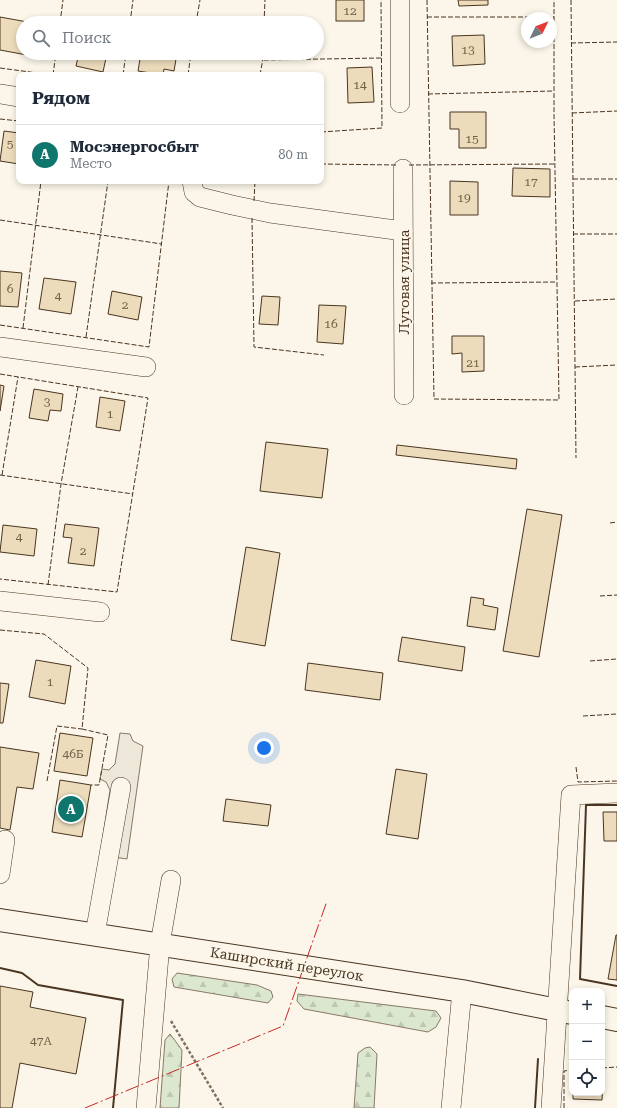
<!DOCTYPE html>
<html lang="ru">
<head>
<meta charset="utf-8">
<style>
  body { margin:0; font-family:"Roboto Serif",serif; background:#f6f6f7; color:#1f2937 }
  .controls { position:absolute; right:12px; bottom:12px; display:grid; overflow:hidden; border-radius:8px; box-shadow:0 2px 6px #0003 }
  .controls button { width:36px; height:36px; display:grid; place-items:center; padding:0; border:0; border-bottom:1px solid #e0e1e3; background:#fff; color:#1f2937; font:20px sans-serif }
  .compass { position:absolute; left:521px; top:12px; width:36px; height:36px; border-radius:50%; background:#fff; box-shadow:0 2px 6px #0003; rotate:47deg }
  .you { position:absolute; left:264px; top:748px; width:14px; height:14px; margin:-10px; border:3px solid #fff; border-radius:50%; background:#1a73e8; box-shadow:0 0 0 6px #1a73e833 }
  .badge { display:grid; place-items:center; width:26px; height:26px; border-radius:50%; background:#0f766e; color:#fff; font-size:13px; font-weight:700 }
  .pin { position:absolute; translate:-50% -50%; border:2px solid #fff; box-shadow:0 1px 4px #0006 }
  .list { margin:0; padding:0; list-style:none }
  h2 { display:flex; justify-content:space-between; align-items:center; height:52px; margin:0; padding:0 16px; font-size:17px }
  h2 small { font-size:13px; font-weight:400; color:#747a83 }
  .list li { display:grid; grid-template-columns:26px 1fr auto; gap:12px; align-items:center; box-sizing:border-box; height:60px; padding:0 16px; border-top:1px solid #e0e1e3 }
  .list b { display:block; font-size:15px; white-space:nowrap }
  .list p { margin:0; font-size:13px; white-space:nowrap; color:#747a83 }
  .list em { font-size:13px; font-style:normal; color:#747a83 }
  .icon { flex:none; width:22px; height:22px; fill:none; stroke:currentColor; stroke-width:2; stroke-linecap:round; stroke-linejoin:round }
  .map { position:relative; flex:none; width:617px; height:1108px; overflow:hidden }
  .search { position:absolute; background:#fff; box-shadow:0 2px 6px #0003; left:16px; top:16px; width:308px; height:44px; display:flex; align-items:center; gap:10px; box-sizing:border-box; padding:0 14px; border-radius:22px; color:#747a83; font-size:15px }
  .panel { position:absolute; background:#fff; box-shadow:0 2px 6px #0003; left:16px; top:72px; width:308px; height:112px; border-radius:8px }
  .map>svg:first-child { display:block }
  .forest { fill:url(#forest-firs); stroke:#887966 }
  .parking { fill:#ede7d9; stroke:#887966 }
  .building { fill:#ecdcbc; stroke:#4a3520 }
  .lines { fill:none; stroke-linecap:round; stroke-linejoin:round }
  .minor-casing { stroke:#4a3520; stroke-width:20 }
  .major-casing { stroke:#4a3520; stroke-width:24 }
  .path { stroke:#7f6f5c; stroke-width:2.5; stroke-dasharray:3 2; stroke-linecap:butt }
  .minor { stroke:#fbf6e9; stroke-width:19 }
  .major { stroke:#fbf6e9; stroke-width:22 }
  .fence { stroke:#4a3520; stroke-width:1; stroke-dasharray:5 2; stroke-linecap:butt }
  .wall { stroke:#4a3520; stroke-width:2 }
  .power { stroke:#c62828; stroke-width:1; stroke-dasharray:14 3 2 3; stroke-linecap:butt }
  .labels { text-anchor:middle; stroke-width:3; stroke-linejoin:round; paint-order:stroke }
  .number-label { font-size:12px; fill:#725f47 }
  .street-label { font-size:14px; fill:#4a3520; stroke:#fbf6e9 }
</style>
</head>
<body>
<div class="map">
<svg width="617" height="1108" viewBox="0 0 617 1108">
  <defs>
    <pattern id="forest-firs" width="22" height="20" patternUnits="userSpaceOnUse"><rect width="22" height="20" fill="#dce7d0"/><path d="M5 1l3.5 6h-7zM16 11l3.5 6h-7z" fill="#bec7b2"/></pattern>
  </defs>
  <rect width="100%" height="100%" fill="#fbf6e9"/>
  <g class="forest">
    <path d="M177,973L257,985L271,991L273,997L268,1003L174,987L172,979Z"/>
    <path d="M298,994L436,1011L441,1018L436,1027L428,1032L304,1009L297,1001Z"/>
    <path d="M170,1034L182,1050L179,1108H160L165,1040Z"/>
    <path d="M370,1047L377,1054L374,1108H354L358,1053L365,1048Z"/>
  </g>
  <path class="parking" d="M120,733L130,734L133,741L143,746L127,859L100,855L110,790L106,782L100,779L102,769L109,770L115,764Z"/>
  <g class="building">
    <rect x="336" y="0" width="28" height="21"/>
    <path d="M458,0H488V5L459,6Z"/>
    <path d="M0,17L33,23H23V53H28L27,55L0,50Z"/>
    <path d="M484,35L485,64L453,66L452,36Z"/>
    <path d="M79,53H107L103,72L76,66Z"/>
    <path d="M141,53H177L174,71L164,69L163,75L138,71Z"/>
    <path d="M372,67L374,102L348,103L347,68Z"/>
    <path d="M450,112H486V148H459V129H450Z"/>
    <path d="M4,131L19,133V164L0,161Z"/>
    <path d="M513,168L550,169V197L512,196Z"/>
    <path d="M450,181L478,182V215H450Z"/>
    <path d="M0,271L22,273L18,307L0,306Z"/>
    <path d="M44,278L76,282L71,314L39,309Z"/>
    <path d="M112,291L142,297L138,320L108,314Z"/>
    <path d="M262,296L280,297L278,325L259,324Z"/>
    <path d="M319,305L346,306L343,344L317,342Z"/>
    <path d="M452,336H484V371L462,372V353L452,354Z"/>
    <path d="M0,385L4,386L0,411Z"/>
    <path d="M34,389L63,394L61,411L50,410L48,421L29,418Z"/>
    <path d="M100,397L125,401L120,431L96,427Z"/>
    <path d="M266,442L328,449L322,498L260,491Z"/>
    <path d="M397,445L517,459L516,469L396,455Z"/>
    <path d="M527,509L562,515L539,657L503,651Z"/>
    <path d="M65,524L99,528L94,566L68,563L72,538L63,537Z"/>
    <path d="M3,525L37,529L34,556L0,552Z"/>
    <path d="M246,547L280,553L265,646L231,640Z"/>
    <path d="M471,597L484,599L483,605L498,608L495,630L467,626Z"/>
    <path d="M402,637L465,647L462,671L398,661Z"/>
    <path d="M36,660L71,666L65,704L29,697Z"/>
    <path d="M308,663L383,673L380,700L305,690Z"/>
    <path d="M0,683L9,684L3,723H0Z"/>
    <path d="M60,733L93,738L87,776L54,771Z"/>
    <path d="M0,747L39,753L33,789L17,787L10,830L0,828Z"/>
    <path d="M396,769L427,774L418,839L386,834Z"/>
    <path d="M60,780L91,785L82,837L52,832Z"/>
    <path d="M226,799L271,805L268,826L223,821Z"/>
    <path d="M603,812H617V841H604Z"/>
    <path d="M616,935H617V980L608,979Z"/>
    <path d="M0,986L33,992L30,1007L86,1018L76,1074L20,1063L12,1108H0Z"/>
    <path d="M602,1077H603L602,1100L573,1099V1093H602Z"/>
  </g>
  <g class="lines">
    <g class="minor-casing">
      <g id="minor">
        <path d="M400,0V103"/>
        <path d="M0,94L19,97"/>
        <path d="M403,169L404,395"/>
        <path d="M192,181L194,192L200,197L232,205L270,213L403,231"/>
        <path d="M0,347L146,367"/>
        <path d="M0,601L100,612"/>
        <path d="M0,874L5,840"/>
        <path d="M95,934L121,787"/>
        <path d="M146,1108L160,944L171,880"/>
        <path d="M451,1108L462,991"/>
        <path d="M551,1108L571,795L617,793"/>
      </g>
    </g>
    <g class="major-casing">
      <g id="major">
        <path d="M0,920L462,991L572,1013"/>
        <path d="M602,1017L617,1020"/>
      </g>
    </g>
    <path class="path" d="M171,1021L223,1108"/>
    <use href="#minor" class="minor"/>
    <use href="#major" class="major"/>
    <g class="fence">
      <path d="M427,0L434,399L559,400L554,114V0"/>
      <path d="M571,0L576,458"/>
      <path d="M427,17H554"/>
      <path d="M60,23L63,0"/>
      <path d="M130,23L133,0"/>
      <path d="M196,23L200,0"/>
      <path d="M264,23L265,0"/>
      <path d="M571,43L617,42"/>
      <path d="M264,60L381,58"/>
      <path d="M0,68L52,75"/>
      <path d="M53,75L56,53"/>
      <path d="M123,75L126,53"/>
      <path d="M188,75L191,53"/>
      <path d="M260,75L264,53"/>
      <path d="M428,94L554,91"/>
      <path d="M572,113L617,111"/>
      <path d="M0,119L19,121"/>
      <path d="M321,132L382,128L381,0"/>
      <path d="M321,164L397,165"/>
      <path d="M409,165L555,164"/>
      <path d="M573,179H617"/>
      <path d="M254,201L255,181"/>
      <path d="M252,218L254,347L324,355"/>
      <path d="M0,220L162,244"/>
      <path d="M573,234H617"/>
      <path d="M431,283L557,282"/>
      <path d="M575,301L617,299"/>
      <path d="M0,325L149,347L169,181"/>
      <path d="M23,328L41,181"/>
      <path d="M86,337L108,181"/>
      <path d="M575,367L617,365"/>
      <path d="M0,374L148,398L117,592L0,579"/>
      <path d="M0,475L133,494"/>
      <path d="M2,475L18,377"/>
      <path d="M610,523L617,522"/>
      <path d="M48,585L61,484L78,387"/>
      <path d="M600,596L617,595"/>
      <path d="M0,630L44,634L88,668L82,729L108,735L99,785H91"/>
      <path d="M590,661L617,659"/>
      <path d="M583,716L617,714"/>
      <path d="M576,767L578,782L617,781"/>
      <path d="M47,781L57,726L82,729"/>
      <path d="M602,1068L617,1067"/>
      <path d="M564,1108V1071L572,1070"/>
    </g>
    <g class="wall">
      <path d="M617,805H586L580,979L617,986"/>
      <path d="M0,968L22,973L38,985L123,1000L113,1108"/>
      <path d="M535,1108L538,1059"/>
    </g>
    <path class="power" d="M85,1108L283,1026L327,901"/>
  </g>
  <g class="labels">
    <g class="number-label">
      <text x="350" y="15">12</text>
      <text x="468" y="54">13</text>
      <text x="360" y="89">14</text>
      <text x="472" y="143">15</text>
      <text x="10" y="148">5</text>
      <text x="531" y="186">17</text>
      <text x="464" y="202">19</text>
      <text x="10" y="293">6</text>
      <text x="58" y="300">4</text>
      <text x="125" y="309">2</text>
      <text x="331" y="328">16</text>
      <text x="473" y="367">21</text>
      <text x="47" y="406">3</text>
      <text x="110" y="418">1</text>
      <text x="19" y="541">4</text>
      <text x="83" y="555">2</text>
      <text x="50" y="686">1</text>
      <text x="73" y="758">46Б</text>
      <text x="41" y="1045">47А</text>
    </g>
    <g class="street-label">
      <text transform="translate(404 282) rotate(-90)" y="5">Луговая улица</text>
      <text transform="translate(287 964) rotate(9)" y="5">Каширский переулок</text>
    </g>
  </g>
</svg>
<div class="controls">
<button>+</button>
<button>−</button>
<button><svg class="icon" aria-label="locate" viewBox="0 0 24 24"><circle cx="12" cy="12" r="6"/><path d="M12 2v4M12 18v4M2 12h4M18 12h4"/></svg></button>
</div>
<svg class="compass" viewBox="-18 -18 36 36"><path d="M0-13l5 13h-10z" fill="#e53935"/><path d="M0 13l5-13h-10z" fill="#747a83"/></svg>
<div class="you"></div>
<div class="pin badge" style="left:71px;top:809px">A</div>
<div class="search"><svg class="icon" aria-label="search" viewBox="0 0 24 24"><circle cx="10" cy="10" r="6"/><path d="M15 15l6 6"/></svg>Поиск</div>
<section class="panel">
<h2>Рядом<small></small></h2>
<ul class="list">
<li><span class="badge">A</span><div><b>Мосэнергосбыт</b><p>Место</p></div><em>80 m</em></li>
</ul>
</section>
</div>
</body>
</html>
